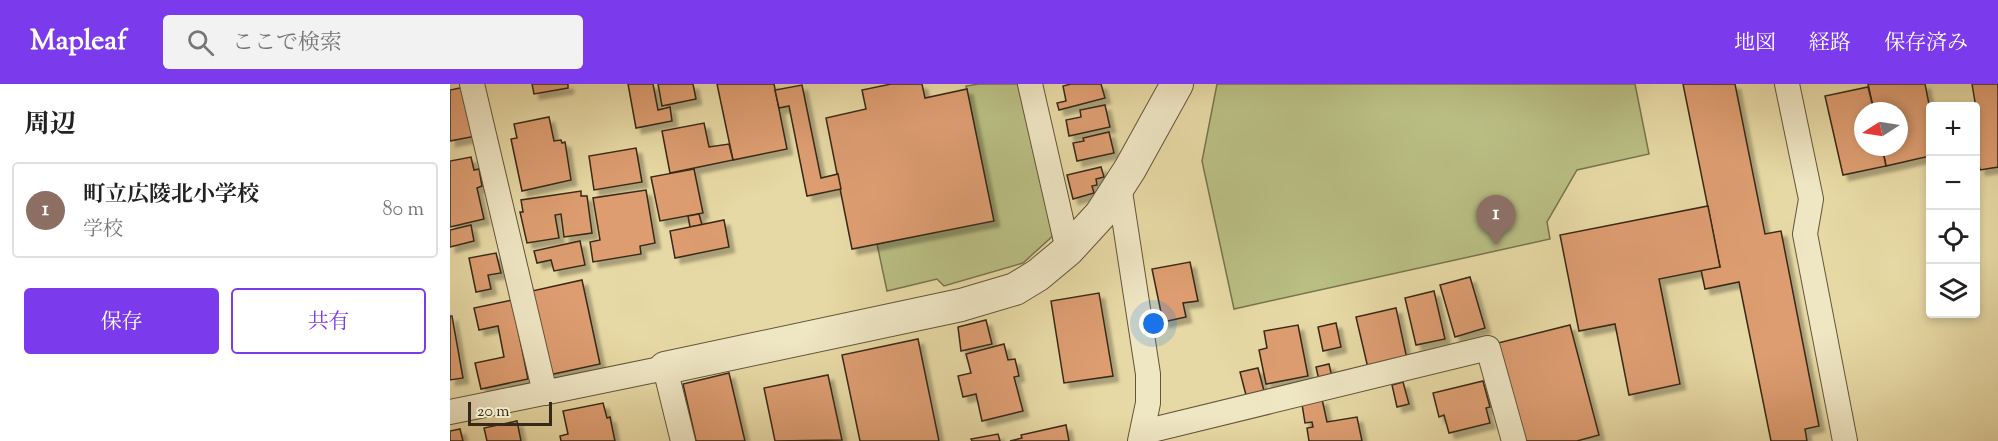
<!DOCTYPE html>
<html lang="ja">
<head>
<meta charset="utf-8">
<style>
  body { margin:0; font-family:"Sorts Mill Goudy","Noto Serif JP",serif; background:#f2f2f2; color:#222 }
  .controls { position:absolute; right:18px; top:18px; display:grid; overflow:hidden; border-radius:6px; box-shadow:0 3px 9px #0003 }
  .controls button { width:54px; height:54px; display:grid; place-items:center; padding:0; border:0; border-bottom:2px solid #e0e0e0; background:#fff; color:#222; font:30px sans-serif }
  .compass { position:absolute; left:1404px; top:18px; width:54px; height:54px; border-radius:50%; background:#fff; box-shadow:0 3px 9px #0003; rotate:258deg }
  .scale { position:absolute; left:18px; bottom:15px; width:84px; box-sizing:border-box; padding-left:6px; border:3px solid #372919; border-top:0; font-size:16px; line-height:21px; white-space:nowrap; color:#372919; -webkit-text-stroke:4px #efe6c4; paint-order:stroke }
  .you { position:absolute; left:704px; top:240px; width:21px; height:21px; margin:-15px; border:4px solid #fff; border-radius:50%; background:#1a73e8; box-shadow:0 0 0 9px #1a73e833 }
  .badge { display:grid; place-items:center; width:39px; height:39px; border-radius:50%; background:#7c3aed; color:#fff; font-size:20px; font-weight:700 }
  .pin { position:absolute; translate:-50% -50px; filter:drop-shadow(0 2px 3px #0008) }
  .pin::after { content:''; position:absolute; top:32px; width:21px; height:18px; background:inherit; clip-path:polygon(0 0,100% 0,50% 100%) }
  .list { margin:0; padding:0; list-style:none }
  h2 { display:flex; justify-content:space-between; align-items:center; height:78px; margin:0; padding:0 24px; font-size:26px }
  h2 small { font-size:20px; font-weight:400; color:#767676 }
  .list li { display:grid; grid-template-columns:39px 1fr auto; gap:18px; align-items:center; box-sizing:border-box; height:96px; margin:0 12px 12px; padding:0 12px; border:2px solid #e0e0e0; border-radius:6px }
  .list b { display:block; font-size:22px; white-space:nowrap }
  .list p { margin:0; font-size:20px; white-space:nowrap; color:#767676 }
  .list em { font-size:20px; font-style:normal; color:#767676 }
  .actions { display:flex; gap:12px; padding:18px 24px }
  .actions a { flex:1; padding:14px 0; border:2px solid #7c3aed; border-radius:6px; text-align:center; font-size:21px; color:#7c3aed }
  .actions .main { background:#7c3aed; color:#fff }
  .icon { flex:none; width:33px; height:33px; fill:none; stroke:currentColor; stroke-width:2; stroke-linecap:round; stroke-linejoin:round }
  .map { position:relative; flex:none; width:1548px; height:357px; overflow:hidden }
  header { display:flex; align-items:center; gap:36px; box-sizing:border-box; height:84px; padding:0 30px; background:#7c3aed; color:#fff }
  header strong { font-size:28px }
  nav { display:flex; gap:33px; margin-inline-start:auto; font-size:21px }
  .search { width:420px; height:54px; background:#f2f2f2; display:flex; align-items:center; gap:15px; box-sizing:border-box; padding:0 21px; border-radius:6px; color:#767676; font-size:22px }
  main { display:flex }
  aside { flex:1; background:#fff }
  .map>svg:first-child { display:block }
  .green { fill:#b9be83; stroke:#78744e; stroke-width:1.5 }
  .building { fill:#dd9d71; stroke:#372919; stroke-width:1.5; filter:url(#shadow) }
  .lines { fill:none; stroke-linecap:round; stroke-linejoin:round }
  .minor-casing { stroke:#63553c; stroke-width:26 }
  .tertiary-casing { stroke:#63553c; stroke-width:34 }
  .minor { stroke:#efe6c4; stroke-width:24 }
  .tertiary { stroke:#efe6c4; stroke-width:32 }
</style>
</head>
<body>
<header>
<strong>Mapleaf</strong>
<div class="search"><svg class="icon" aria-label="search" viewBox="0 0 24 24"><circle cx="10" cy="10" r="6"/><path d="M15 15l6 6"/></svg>ここで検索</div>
<nav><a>地図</a><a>経路</a><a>保存済み</a></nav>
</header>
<main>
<aside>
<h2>周辺<small></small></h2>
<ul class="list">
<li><span class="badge" style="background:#8d6e63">1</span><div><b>町立広陵北小学校</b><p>学校</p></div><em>80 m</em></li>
</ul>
<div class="actions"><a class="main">保存</a><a>共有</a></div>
</aside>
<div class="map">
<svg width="1548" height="357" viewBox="0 0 1548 357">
  <defs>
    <filter id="shadow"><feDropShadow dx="5.5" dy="5.5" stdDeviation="1.5" flood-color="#0004"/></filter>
  </defs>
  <rect width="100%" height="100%" fill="#e7d9a5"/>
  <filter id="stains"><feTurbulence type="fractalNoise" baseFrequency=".00333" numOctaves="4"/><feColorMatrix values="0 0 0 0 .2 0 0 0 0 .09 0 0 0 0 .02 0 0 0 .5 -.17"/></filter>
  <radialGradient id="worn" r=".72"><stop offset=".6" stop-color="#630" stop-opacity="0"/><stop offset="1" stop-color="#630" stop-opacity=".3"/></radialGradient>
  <g class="green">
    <path d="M529,0H567L575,7L606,149L573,179L494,202L487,195L437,207L427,160L543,136L516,2Z"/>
    <path d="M767,0H1185L1199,70L1127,86L1097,138L1100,155L784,225L752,77Z"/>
  </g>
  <g class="building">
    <path d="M82,0H118V4L84,10Z"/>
    <path d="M178,0H203L208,26L220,23L222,37L186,44Z"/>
    <path d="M208,0H243L246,15L212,22Z"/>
    <path d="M267,0H324L337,65L283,76Z"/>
    <path d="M441,0H472L475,14L517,5L544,137L402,165L376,34L416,25L412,6Z"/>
    <path d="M621,0H651L655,14L609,26L607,19L616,17L613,2Z"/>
    <path d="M1233,0H1285L1315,150L1331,147L1369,342L1355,345L1357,357H1321L1289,198L1255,205L1251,186L1270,183Z"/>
    <path d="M1418,0H1475L1480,25V72L1436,82L1432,63H1449V27H1424Z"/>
    <path d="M1522,0H1548V83L1530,86L1526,62V24Z"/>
    <path d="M352,1L371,94L388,90L391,105L357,112L339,22L329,24L325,6Z"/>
    <path d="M15,3L26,52L0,57V6Z"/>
    <path d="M1418,3L1424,27H1413V63H1432L1436,82L1393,91L1375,12Z"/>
    <path d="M655,21L660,43L619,52L616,36L631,33L630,26Z"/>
    <path d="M99,33L104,57L111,56L112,59L115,58L121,96L72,107L61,55L67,54L64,40Z"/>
    <path d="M254,39L259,63L279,60L283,76L220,89L212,47Z"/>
    <path d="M659,48L664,69L627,77L623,59L634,57L633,54Z"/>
    <path d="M186,64L192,98L144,106L139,72Z"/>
    <path d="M21,73L24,86L29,85L32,102L27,104L34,135L0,143V77Z"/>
    <path d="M651,83L654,93L646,95L647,101L642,102L644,109L623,115L617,91Z"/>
    <path d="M244,85L253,129L210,137L201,93Z"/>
    <path d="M196,106L205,159L190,162L191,170L143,178L140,158L150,156L143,114Z"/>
    <path d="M131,107V112H137L142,149L114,153L111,130L105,131L109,154L77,159L70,128H73L71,116Z"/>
    <path d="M1258,122L1270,183L1209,195L1230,300L1179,311L1165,240L1129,247L1110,151Z"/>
    <path d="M249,130L252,141L240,143L238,132Z"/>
    <path d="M274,136L279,163L225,174L220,147Z"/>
    <path d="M21,141L24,157L0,163V146Z"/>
    <path d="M130,157L135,181L104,187L101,176L87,179L84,167Z"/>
    <path d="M46,169L51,189L38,191L41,205L26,208L19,174Z"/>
    <path d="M740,178L748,217L733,219L736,233L713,238L702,185Z"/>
    <path d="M1020,193L1035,244L1005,253L990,201Z"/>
    <path d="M132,196L150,280L99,291L82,207Z"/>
    <path d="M984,207L995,255L966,261L955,214Z"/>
    <path d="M649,209L663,292L614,299L601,217Z"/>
    <path d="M62,216L78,295L31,305L25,279L54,273L48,242L29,246L24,224Z"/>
    <path d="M946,224L957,275L918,284L906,233Z"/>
    <path d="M0,232H2L13,294L0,296Z"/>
    <path d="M536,236L542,260L511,267L508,243Z"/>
    <path d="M886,239L891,263L873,267L868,243Z"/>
    <path d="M848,241L858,292L816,300L809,266L817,264L814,247Z"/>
    <path d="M1120,241L1149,351L1127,357H1074L1048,259Z"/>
    <path d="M468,255L489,357H410L392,271Z"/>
    <path d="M554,260L558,276L565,275L569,292L564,293L573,327L532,337L526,310L513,313L508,292L521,289L516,270Z"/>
    <path d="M879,280L882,293L869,296L866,283Z"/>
    <path d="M808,284L814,307L796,311L790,288Z"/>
    <path d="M279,289L295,357H246L233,300Z"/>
    <path d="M378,291L392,356L325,357L314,304Z"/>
    <path d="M1033,297L1040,323L1036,324L1040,339L999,349L994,331L989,333L983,309Z"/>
    <path d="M953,298L959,320L947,323L942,301Z"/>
    <path d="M872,315L877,338L907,333L912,357H859L857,344L863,343L862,338L855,339L852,320Z"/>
    <path d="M153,319L157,334L160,333L165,357H111L110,352L118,350L113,327Z"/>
    <path d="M67,337L71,357H37L34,344Z"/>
    <path d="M616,341L619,357H560L572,354L571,351Z"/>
    <path d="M10,345L13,357H0V347Z"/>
    <path d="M548,350L550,357H522L521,355Z"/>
  </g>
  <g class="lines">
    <g class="minor-casing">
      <g id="minor">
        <path d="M22,0L95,309"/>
        <path d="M580,0L618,166"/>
        <path d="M1337,0L1361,115L1355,150L1395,357"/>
        <path d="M669,101L698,290V319L690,357"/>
        <path d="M0,328L215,284L233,357"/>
        <path d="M694,348L1038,264L1064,357"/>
      </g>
    </g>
    <g class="tertiary-casing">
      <path id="tertiary" d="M215,284L511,221L565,205L588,191L618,166L651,130L680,85L727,0"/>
    </g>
    <use href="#minor" class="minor"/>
    <use href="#tertiary" class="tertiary"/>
  </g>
  <rect width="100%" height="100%" filter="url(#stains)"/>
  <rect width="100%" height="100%" fill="url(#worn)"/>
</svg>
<div class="controls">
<button>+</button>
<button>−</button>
<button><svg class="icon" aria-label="locate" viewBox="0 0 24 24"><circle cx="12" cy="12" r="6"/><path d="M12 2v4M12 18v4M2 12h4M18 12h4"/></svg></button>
<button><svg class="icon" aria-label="layers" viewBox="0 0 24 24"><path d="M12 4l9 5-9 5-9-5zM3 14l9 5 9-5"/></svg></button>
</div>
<svg class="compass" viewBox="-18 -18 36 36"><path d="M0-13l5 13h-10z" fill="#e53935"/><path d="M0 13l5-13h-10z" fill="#767676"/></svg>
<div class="scale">20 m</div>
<div class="you"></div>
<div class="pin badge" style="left:1046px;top:161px;background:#8d6e63">1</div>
</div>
</main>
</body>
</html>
